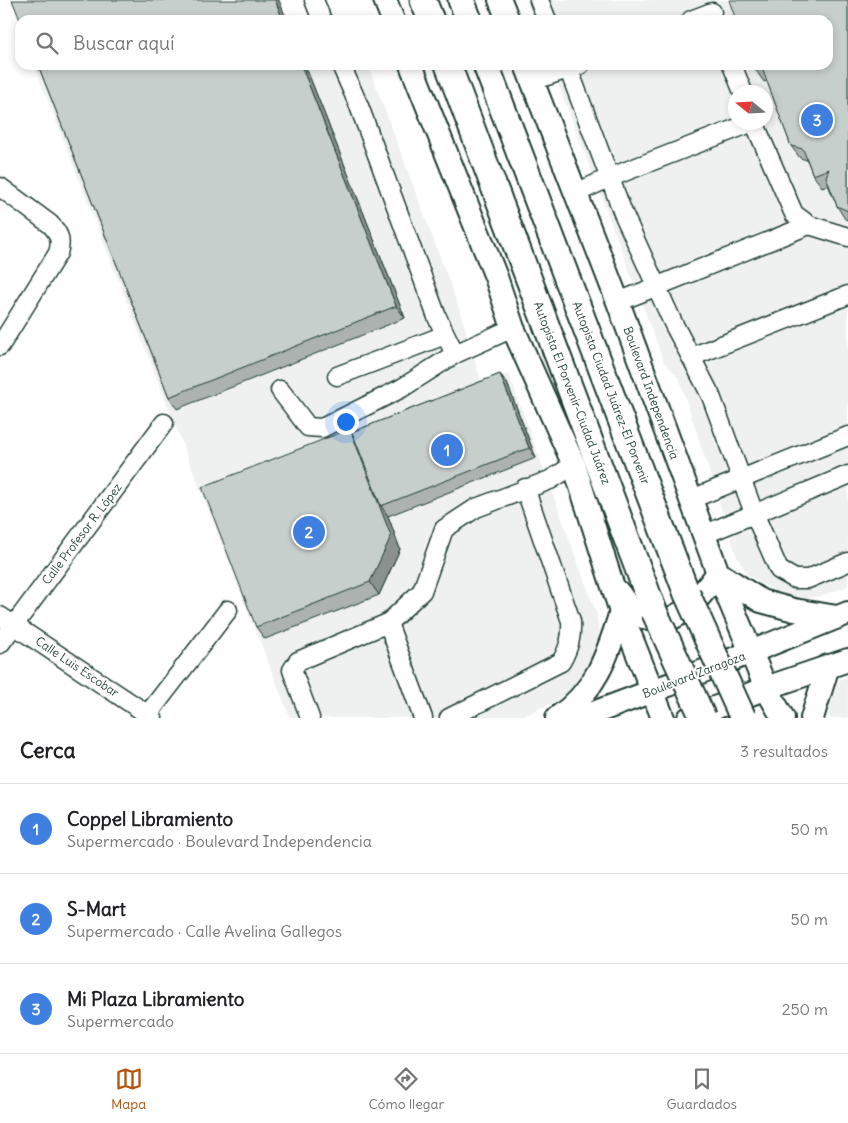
<!DOCTYPE html>
<html lang="es">
<head>
<meta charset="utf-8">
<style>
  body { margin:0; font-family:Delius,sans-serif; background:#f6f6f6; color:#202124 }
  .compass { position:absolute; left:728px; top:85px; width:45px; height:45px; border-radius:50%; background:#fff; box-shadow:0 2px 8px #0003; rotate:288deg }
  .you { position:absolute; left:345px; top:421px; width:18px; height:18px; margin:-12px; border:4px solid #fff; border-radius:50%; background:#1a73e8; box-shadow:0 0 0 8px #1a73e833 }
  .badge { display:grid; place-items:center; width:32px; height:32px; border-radius:50%; background:#b45309; color:#fff; font-size:16px; font-weight:700 }
  .pin { position:absolute; translate:-50% -50%; border:2px solid #fff; box-shadow:0 1px 5px #0006 }
  .list { margin:0; padding:0; list-style:none }
  h2 { display:flex; justify-content:space-between; align-items:center; height:65px; margin:0; padding:0 20px; font-size:21px }
  h2 small { font-size:16px; font-weight:400; color:#757577 }
  .list li { display:grid; grid-template-columns:32px 1fr auto; gap:15px; align-items:center; box-sizing:border-box; height:90px; padding:0 20px; border-top:1px solid #e0e0e0 }
  .list b { display:block; font-size:19px; white-space:nowrap }
  .list p { margin:0; font-size:16px; white-space:nowrap; color:#757577 }
  .list em { font-size:16px; font-style:normal; color:#757577 }
  .icon { flex:none; width:28px; height:28px; fill:none; stroke:currentColor; stroke-width:2; stroke-linecap:round; stroke-linejoin:round }
  .map { position:relative; flex:none; width:848px; height:718px; overflow:hidden }
  .search { position:absolute; background:#fff; box-shadow:0 2px 8px #0003; left:15px; right:15px; top:15px; height:55px; display:flex; align-items:center; gap:12px; box-sizing:border-box; padding:0 18px; border-radius:15px; color:#757577; font-size:19px }
  .sheet { height:335px; background:#fff }
  nav { display:flex; justify-content:space-around; align-items:center; box-sizing:border-box; height:70px; border-top:1px solid #e0e0e0; background:#fff; font-size:14px; color:#757577 }
  nav a { display:grid; justify-items:center; gap:2px }
  nav .on { color:#b45309 }
  .map>svg:first-child { display:block }
  .built { fill:#eef1f0; fill-rule:evenodd }
  .lines { fill:none; stroke-linecap:round; stroke-linejoin:round }
  .minor-casing { stroke:#1f3d34; stroke-width:21 }
  .major-casing { stroke:#1f3d34; stroke-width:26 }
  .highway-casing { stroke:#1f3d34; stroke-width:29 }
  .minor { stroke:#fff; stroke-width:18 }
  .major { stroke:#fff; stroke-width:22 }
  .highway { stroke:#fff; stroke-width:25 }
  .highway-bridge-casing { stroke:#1f3d34; stroke-width:29; stroke-linecap:butt }
  .highway-bridge { stroke:#fff; stroke-width:25 }
  .wall { fill:#abb2af; stroke:#1f3d34 }
  .shaded-wall { fill:#8b918f; stroke:#1f3d34 }
  .building { fill:#c7cfcc; stroke:#1f3d34 }
  .labels { text-anchor:middle; stroke-width:4; stroke-linejoin:round; paint-order:stroke }
  .street-label { font-size:12px; fill:#1f3d34; stroke:#fff }
</style>
</head>
<body>
<div class="map">
<svg width="848" height="718" viewBox="0 0 848 718">
  <rect width="100%" height="100%" fill="#fff"/>
  <filter id="ink" filterUnits="userSpaceOnUse"><feTurbulence type="fractalNoise" baseFrequency=".02" numOctaves="2"/><feDisplacementMap in="SourceGraphic" scale="10" xChannelSelector="R" yChannelSelector="G"/><feConvolveMatrix kernelMatrix="1 2 1 2 8 2 1 2 1" color-interpolation-filters="sRGB"/></filter>
  <g filter="url(#ink)">
    <g class="built">
      <path d="M526,0H848V586L821,596L801,599L770,589L748,575L737,557L679,378L664,362L551,65H828V20H534ZM736,92H766V122H736Z"/>
      <path d="M34,65H368L458,305L482,384L509,374L597,615L599,638L590,669L573,690L566,697L518,718H290Z"/>
      <path d="M848,676V718H829V706L839,680Z"/>
    </g>
    <g class="lines">
      <g class="minor-casing">
        <g id="minor">
          <path d="M314,0L322,20"/>
          <path d="M539,0L547,20"/>
          <path d="M691,20L712,12"/>
          <path d="M341,65L359,106L437,317L455,354L513,328"/>
          <path d="M567,65L623,213L674,325L691,357"/>
          <path d="M732,65L743,92"/>
          <path d="M532,81L580,65"/>
          <path d="M754,122L794,214L809,225L848,237"/>
          <path d="M0,187L50,224C59,233 62,240 58,253L0,346"/>
          <path d="M576,193L611,177L753,122"/>
          <path d="M848,295L691,357L711,396L754,513L779,570L795,579H808L848,562"/>
          <path d="M618,302L809,225"/>
          <path d="M337,376L445,335"/>
          <path d="M280,390L308,427L322,428L402,388L455,354"/>
          <path d="M689,500L848,436"/>
          <path d="M703,535L848,475"/>
          <path d="M0,616L153,718"/>
          <path d="M388,623L423,718"/>
          <path d="M0,644L164,423"/>
          <path d="M145,718L228,610"/>
          <path d="M310,718L292,670L298,661L388,623L422,591L444,529L476,508L550,480L574,465"/>
          <path d="M449,718L561,662C569,648 572,637 571,621L525,488"/>
        </g>
      </g>
      <g class="major-casing">
        <g id="major">
          <path d="M385,0L393,20"/>
          <path d="M500,0L508,20"/>
          <path d="M411,65L496,277L513,328L574,465L621,612L663,718"/>
          <path d="M526,65L618,302L718,573L766,688L783,718"/>
          <path d="M617,591C622,596 626,605 631,609C669,640 697,601 718,573L761,601L794,610L837,617"/>
          <path d="M557,718C597,690 607,656 621,612"/>
          <path d="M580,718L671,684L848,613"/>
          <path d="M689,718L766,688L848,660"/>
          <path d="M812,718L828,666"/>
        </g>
      </g>
      <g class="highway-casing">
        <g id="highway">
          <path d="M423,0L431,20"/>
          <path d="M461,0L469,20"/>
          <path d="M448,65L654,611"/>
          <path d="M486,65L687,594"/>
        </g>
      </g>
      <use href="#minor" class="minor"/>
      <use href="#major" class="major"/>
      <use href="#highway" class="highway"/>
      <g class="highway-bridge-casing">
        <g id="highway-bridge">
          <path d="M687,594L743,718"/>
          <path d="M654,611L703,718"/>
        </g>
      </g>
      <use href="#highway-bridge" class="highway-bridge"/>
    </g>
    <g class="wall">
      <path d="M848,0V220L845,219L837,206L828,185L822,187L813,175L807,160L800,158L791,146L767,81L764,82L755,69Z"/>
      <path d="M38,65H305L405,318L177,409L169,397Z"/>
      <path d="M500,374L507,383L536,458L388,516L400,549L379,595L265,639L256,627L350,429L352,432Z"/>
    </g>
    <g class="shaded-wall">
      <path d="M275,0H279L287,20H283Z"/>
      <path d="M301,65H305L405,318L396,306Z"/>
      <path d="M500,374L507,383L536,458L529,448Z"/>
      <path d="M350,429L359,441L381,506L388,516L400,549L379,595L370,582Z"/>
    </g>
    <g class="building">
      <path d="M12,0H275L283,20H20Z"/>
      <path d="M729,0H848V211L837,206L826,177L829,169L813,175L803,149L791,146L762,68L755,69L754,65H828V20H736Z"/>
      <path d="M38,65H301L396,306L169,397Z"/>
      <path d="M500,374L529,448L381,506L352,432Z"/>
      <path d="M350,429L391,536L370,582L256,627L202,487Z"/>
    </g>
  </g>
  <g class="labels">
    <g class="street-label">
      <text transform="translate(572 393) rotate(69)" y="4">Autopista El Porvenir-Ciudad Juárez</text>
      <text transform="translate(611 393) rotate(69)" y="4">Autopista Ciudad Juárez-El Porvenir</text>
      <text transform="translate(651 393) rotate(70)" y="4">Boulevard Independencia</text>
      <text transform="translate(82 534) rotate(-53)" y="4">Calle Profesor R. López</text>
      <text transform="translate(77 667) rotate(34)" y="4">Calle Luis Escobar</text>
      <text transform="translate(694 675) rotate(-21)" y="4">Boulevard Zaragoza</text>
    </g>
  </g>
</svg>
<svg class="compass" viewBox="-18 -18 36 36"><path d="M0-13l5 13h-10z" fill="#e53935"/><path d="M0 13l5-13h-10z" fill="#757577"/></svg>
<div class="you"></div>
<div class="pin badge" style="left:447px;top:450px;background:#3f7fe0">1</div>
<div class="pin badge" style="left:309px;top:532px;background:#3f7fe0">2</div>
<div class="pin badge" style="left:817px;top:120px;background:#3f7fe0">3</div>
<div class="search"><svg class="icon" aria-label="search" viewBox="0 0 24 24"><circle cx="10" cy="10" r="6"/><path d="M15 15l6 6"/></svg>Buscar aquí</div>
</div>
<section class="sheet">
<h2>Cerca<small>3 resultados</small></h2>
<ul class="list">
<li><span class="badge" style="background:#3f7fe0">1</span><div><b>Coppel Libramiento</b><p>Supermercado · Boulevard Independencia</p></div><em>50 m</em></li>
<li><span class="badge" style="background:#3f7fe0">2</span><div><b>S-Mart</b><p>Supermercado · Calle Avelina Gallegos</p></div><em>50 m</em></li>
<li><span class="badge" style="background:#3f7fe0">3</span><div><b>Mi Plaza Libramiento</b><p>Supermercado</p></div><em>250 m</em></li>
</ul>
</section>
<nav>
<a class="on"><svg class="icon" aria-label="map" viewBox="0 0 24 24"><path d="M3 6l6-2 6 2 6-2v14l-6 2-6-2-6 2zM9 4v14M15 6v14"/></svg>Mapa</a>
<a><svg class="icon" aria-label="directions" viewBox="0 0 24 24"><path d="M12 3l9 9-9 9-9-9zM9 14v-3h6M13 9l2 2-2 2"/></svg>Cómo llegar</a>
<a><svg class="icon" aria-label="saved" viewBox="0 0 24 24"><path d="M7 4h10v16l-5-4-5 4z"/></svg>Guardados</a>
</nav>
</body>
</html>
